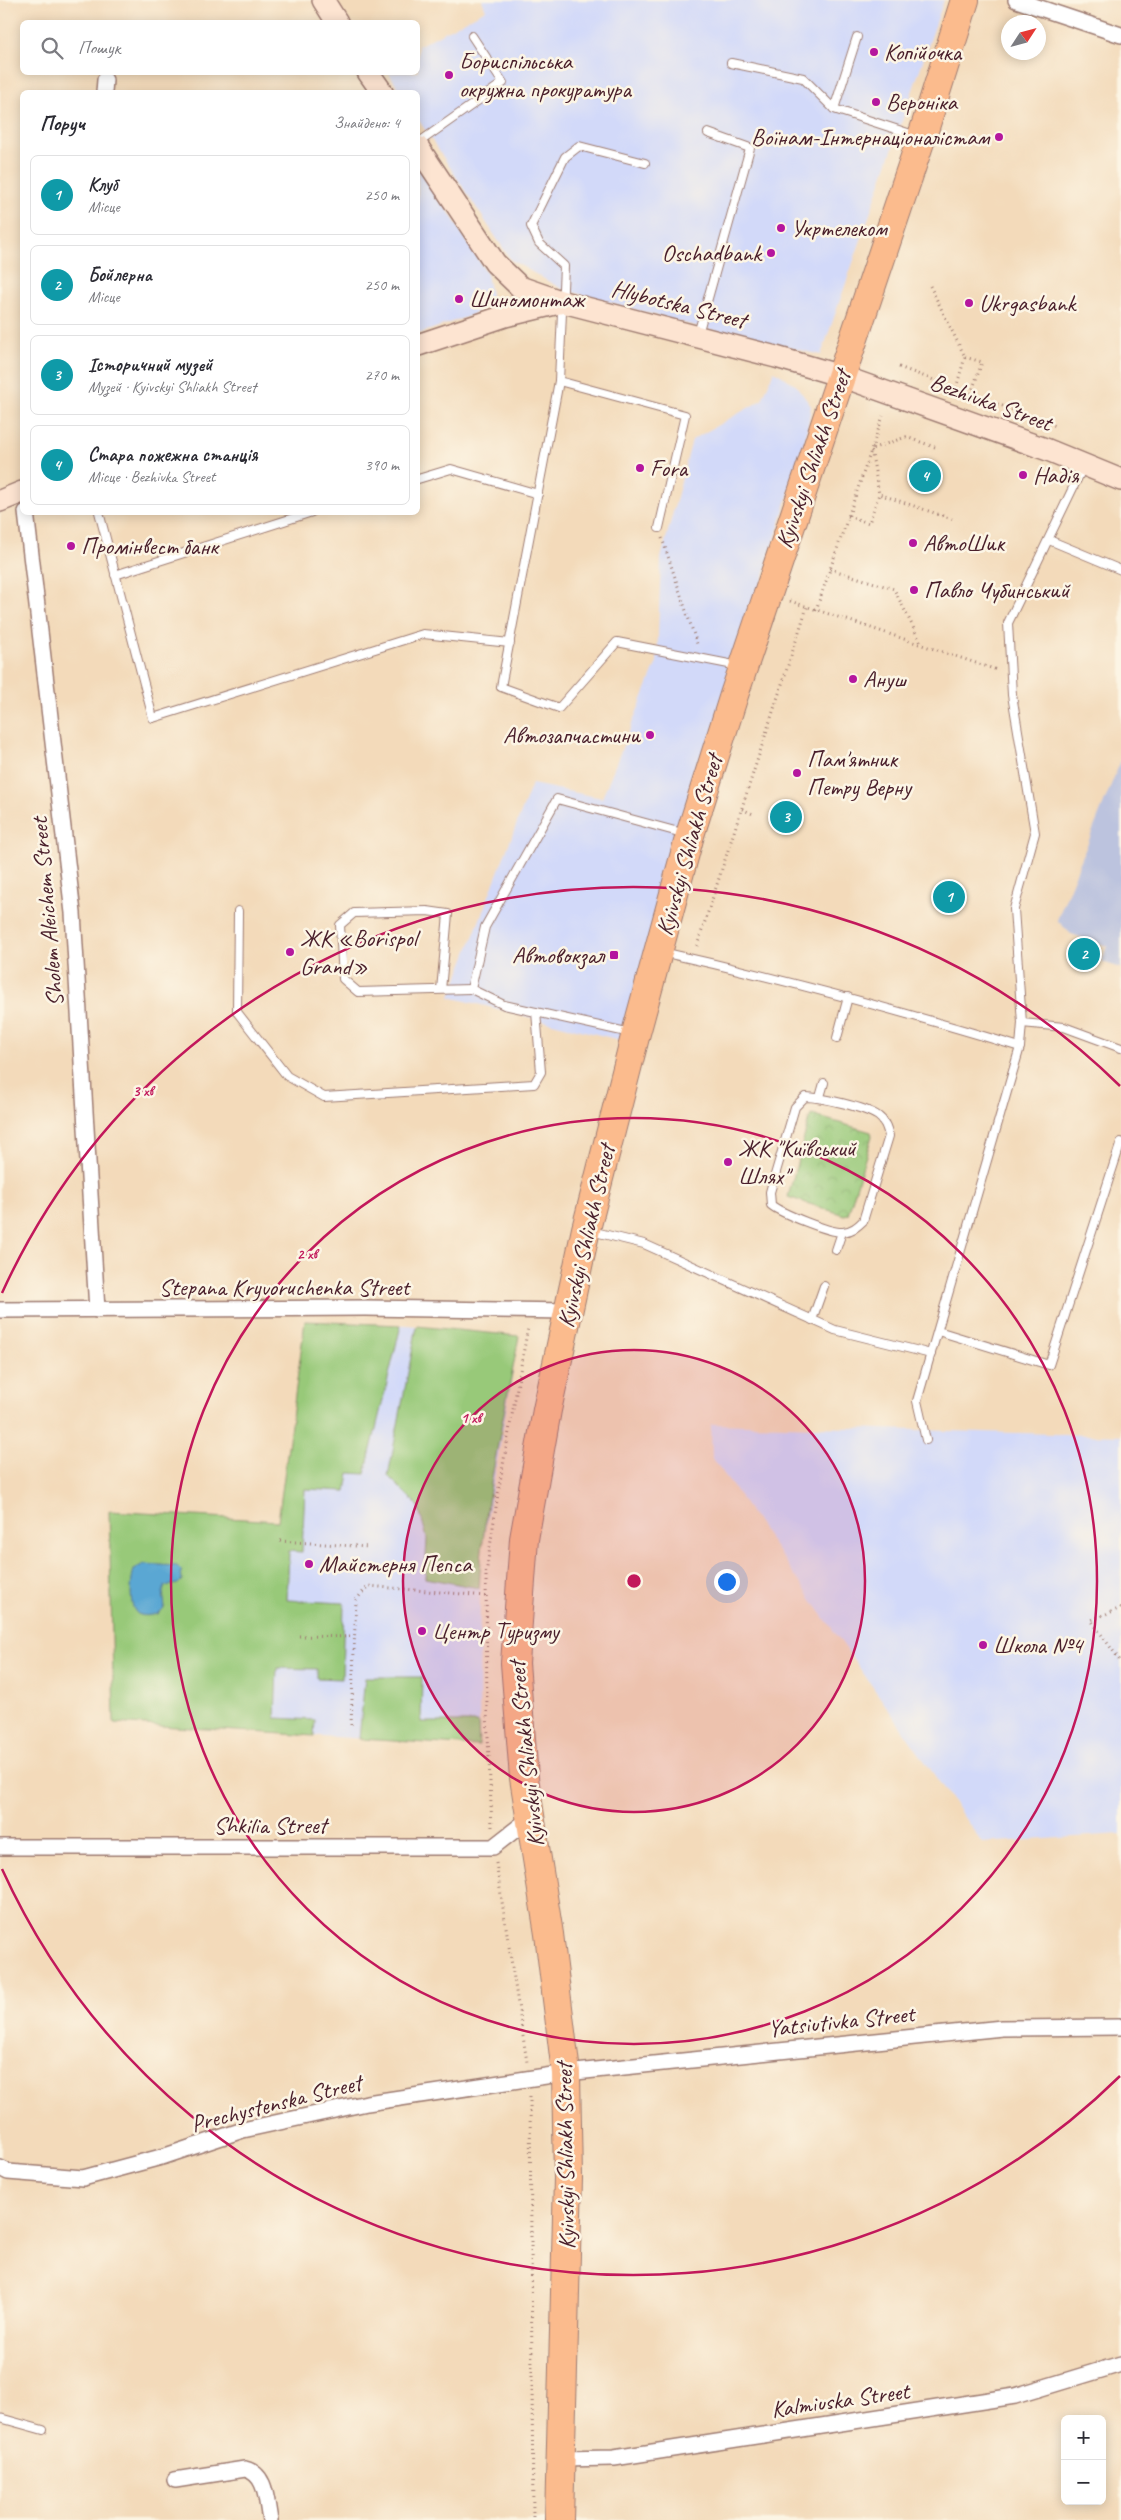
<!DOCTYPE html>
<html lang="uk">
<head>
<meta charset="utf-8">
<style>
  body { margin:0; font-family:Caveat,sans-serif; background:#f2f2f3; color:#2b2b33 }
  .controls { position:absolute; right:15px; bottom:15px; display:grid; overflow:hidden; border-radius:8px; box-shadow:0 2px 12px #0003 }
  .controls button { width:45px; height:45px; display:grid; place-items:center; padding:0; border:0; border-bottom:1px solid #e1e1e2; background:#fff; color:#2b2b33; font:25px sans-serif }
  .compass { position:absolute; left:1001px; top:15px; width:45px; height:45px; border-radius:50%; background:#fff; box-shadow:0 2px 12px #0003; rotate:54deg }
  .you { position:absolute; left:726px; top:1581px; width:18px; height:18px; margin:-12px; border:4px solid #fff; border-radius:50%; background:#1a73e8; box-shadow:0 0 0 8px #1a73e833 }
  .badge { display:grid; place-items:center; width:32px; height:32px; border-radius:50%; background:#b5179e; color:#fff; font-size:16px; font-weight:700 }
  .pin { position:absolute; translate:-50% -50%; border:2px solid #fff; box-shadow:0 1px 5px #0006 }
  .list { margin:0; padding:0; list-style:none }
  h2 { display:flex; justify-content:space-between; align-items:center; height:65px; margin:0; padding:0 20px; font-size:21px }
  h2 small { font-size:16px; font-weight:400; color:#7c7c81 }
  .list li { display:grid; grid-template-columns:32px 1fr auto; gap:15px; align-items:center; box-sizing:border-box; height:80px; margin:0 10px 10px; padding:0 10px; border:1px solid #e1e1e2; border-radius:8px }
  .list b { display:block; font-size:19px; white-space:nowrap }
  .list p { margin:0; font-size:16px; white-space:nowrap; color:#7c7c81 }
  .list em { font-size:16px; font-style:normal; color:#7c7c81 }
  .icon { flex:none; width:28px; height:28px; fill:none; stroke:currentColor; stroke-width:2; stroke-linecap:round; stroke-linejoin:round }
  .map { position:relative; flex:none; width:1121px; height:2520px; overflow:hidden }
  .search { position:absolute; background:#fff; box-shadow:0 2px 12px #0003; left:20px; top:20px; width:400px; height:55px; display:flex; align-items:center; gap:12px; box-sizing:border-box; padding:0 18px; border-radius:8px; color:#7c7c81; font-size:19px }
  .panel { position:absolute; background:#fff; box-shadow:0 2px 12px #0003; left:20px; top:90px; width:400px; height:425px; border-radius:8px }
  .map>svg:first-child { display:block }
  .built { fill:#d2d9f9 }
  .industrial { fill:#bcc3de }
  .grass { fill:#98c979; stroke:#717452 }
  .park { fill:url(#park-crowns); stroke:#717452 }
  .water { fill:#5aa7d3; stroke:#52637f }
  .lines { fill:none; stroke-linecap:round; stroke-linejoin:round }
  .lane-casing { stroke:#9e7c72; stroke-width:10 }
  .street-casing { stroke:#9e7c72; stroke-width:18 }
  .secondary-casing { stroke:#9e7c72; stroke-width:24 }
  .highway-casing { stroke:#9e7c72; stroke-width:30 }
  .path { stroke:#9e7c72; stroke-width:3; stroke-dasharray:1 4; stroke-linecap:butt }
  .lane { stroke:#fff; stroke-width:8 }
  .street { stroke:#fff; stroke-width:15 }
  .secondary { stroke:#fde4d1; stroke-width:21 }
  .highway { stroke:#fbbb8d; stroke-width:28 }
  .ring { fill:none; stroke:#c2185b; stroke-width:2.5 }
  .poi-dot { fill:#b5179e; stroke:#fcf5e5; stroke-width:2 }
  .labels { text-anchor:middle; stroke-width:5; stroke-linejoin:round; paint-order:stroke }
  .poi-label { font-size:24px; fill:#4a1f2b; stroke:#fcf5e5; text-anchor:start }
  .street-label { font-size:24px; fill:#4a1f2b; stroke:#fcf5e5 }
  .centre { fill:#c2185b; stroke:#fcf5e5; stroke-width:2.5 }
  .ring-label { font-size:15px; text-anchor:middle; font-weight:bold; fill:#c2185b; stroke:#fcf5e5; stroke-width:5; stroke-linejoin:round; paint-order:stroke }
</style>
</head>
<body>
<div class="map">
<svg width="1121" height="2520" viewBox="0 0 1121 2520">
  <defs>
    <pattern id="park-crowns" width="20" height="18" patternUnits="userSpaceOnUse" patternTransform="scale(1.25)"><rect width="20" height="18" fill="#98c979"/><path d="M2 6a3 3 0 1 1 6 0M12 15a3 3 0 1 1 6 0" fill="none" stroke="#84ac69"/></pattern>
  </defs>
  <rect width="100%" height="100%" fill="#fcf5e5"/>
  <filter id="ink" filterUnits="userSpaceOnUse"><feTurbulence type="fractalNoise" baseFrequency=".02" numOctaves="2"/><feDisplacementMap in="SourceGraphic" scale="10" xChannelSelector="R" yChannelSelector="G"/><feConvolveMatrix kernelMatrix="1 2 1 2 8 2 1 2 1" color-interpolation-filters="sRGB"/></filter>
  <filter id="wash" filterUnits="userSpaceOnUse"><feTurbulence type="fractalNoise" baseFrequency=".0096" numOctaves="4" result="noise"/><feDisplacementMap in="SourceGraphic" scale="20" xChannelSelector="R" yChannelSelector="G"/><feGaussianBlur stdDeviation="1.12" result="paint"/><feColorMatrix in="noise" values="0 0 0 0 0 0 0 0 0 0 0 0 0 0 0 0 0 1.4 0 .05"/><feComposite in="paint" operator="in"/></filter>
  <g filter="url(#wash)">
    <rect width="100%" height="100%" fill="#f3daba"/>
    <g class="built">
      <path d="M482,0H944L821,355L683,323L562,289L511,260L418,119V92H401L389,73L418,72V46L486,10Z"/>
      <path d="M418,162L487,274L491,295L485,306L472,315L418,334Z"/>
      <path d="M774,371L795,384L811,406L807,433L624,1041L450,997L532,784L602,798L657,662L661,558L692,440L762,400Z"/>
      <path d="M305,1321L406,1325L519,1336L480,1559L479,1746L114,1723L109,1511L279,1521Z"/>
      <path d="M711,1424L1121,1436V1834L982,1843L712,1457Z"/>
    </g>
    <path class="industrial" d="M1121,760V968L1102,962L1107,946L1071,934L1057,920Z"/>
    <g class="grass">
      <path d="M305,1321L401,1325L365,1474L349,1473L346,1491L305,1489L302,1552L289,1551L287,1600L344,1603L342,1679L317,1678V1669L277,1668L275,1718L315,1720L314,1736L114,1723L109,1511L278,1521Z"/>
      <path d="M417,1326L519,1336C504,1418 483,1506 479,1588L425,1578L427,1538L418,1506L388,1476Z"/>
      <path d="M365,1677H422L421,1722H478L479,1746L359,1739Z"/>
    </g>
    <path class="park" d="M812,1115L871,1132L872,1136L848,1214L844,1215L788,1197L809,1119Z"/>
    <path class="water" d="M144,1564L177,1566L181,1570L182,1580L178,1584L165,1586L163,1592L165,1607L158,1614C152,1615 144,1617 138,1614C128,1608 131,1579 134,1569Z"/>
  </g>
  <g filter="url(#ink)">
    <g class="lines">
      <g class="lane-casing">
        <g id="lane">
          <path d="M731,63L803,78L834,109L917,136"/>
          <path d="M834,109L857,37"/>
          <path d="M418,143L503,83L472,36"/>
          <path d="M645,163L579,146L565,157L531,226L539,243L564,266L559,381L685,415L659,528"/>
          <path d="M698,334L750,148L708,133"/>
          <path d="M559,381L501,687L559,708L617,642L739,666"/>
          <path d="M418,479L451,469L538,494"/>
          <path d="M99,512L153,718L423,634L510,643"/>
          <path d="M1049,540L1121,570"/>
          <path d="M115,575L312,512"/>
          <path d="M238,911L237,1012L287,1076L324,1097L534,1084L541,1072L536,1012"/>
          <path d="M662,952C783,979 901,1011 1020,1047"/>
          <path d="M441,990L448,914L427,911L354,913L340,925L343,979L358,992L471,989"/>
          <path d="M1022,1023L1064,1027L1121,1048"/>
          <path d="M631,1033L504,1005L471,989L485,927L557,799L686,834"/>
          <path d="M837,1038L848,997"/>
          <path d="M805,1097C820,1097 865,1107 878,1116C885,1121 887,1128 889,1136L863,1221C857,1227 852,1231 843,1232C830,1233 781,1213 771,1205L770,1192L795,1107Z"/>
          <path d="M820,1097L824,1083"/>
          <path d="M591,1231L644,1244L835,1330L931,1354"/>
          <path d="M836,1250L842,1232"/>
          <path d="M812,1320L824,1286"/>
          <path d="M938,1331L1049,1365L1121,1142"/>
          <path d="M926,1440L917,1401L1020,1047L1022,1023L1014,909L1035,833L1012,695L1008,623L1083,467"/>
          <path d="M0,2418L43,2430"/>
        </g>
      </g>
      <g class="street-casing">
        <g id="street">
          <path d="M1016,0L1121,35"/>
          <path d="M104,92L105,80"/>
          <path d="M26,512L73,913L97,1310"/>
          <path d="M0,1310L365,1308L568,1311"/>
          <path d="M0,1847H493L530,1818"/>
          <path d="M0,2168L8,2172L83,2178L165,2156L243,2130L367,2103L566,2073L1002,2028L1121,2027"/>
          <path d="M561,2459L614,2458L1015,2396L1121,2364"/>
          <path d="M175,2480L245,2469C267,2474 266,2501 270,2520"/>
        </g>
      </g>
      <g class="secondary-casing">
        <g id="secondary">
          <path d="M323,0L337,22"/>
          <path d="M368,72L382,92"/>
          <path d="M418,147L495,263L520,287L563,302"/>
          <path d="M418,345L505,316L563,302L776,357L841,376L1048,450L1121,480"/>
          <path d="M0,501L22,492"/>
        </g>
      </g>
      <g class="highway-casing">
        <path id="highway" d="M559,2520L568,2178L566,2073L549,1934L524,1778L515,1663L524,1539L547,1410L586,1229L636,1033L690,835L734,695L926,124L965,0"/>
      </g>
      <g class="path">
        <path d="M930,286L965,357L956,388"/>
        <path d="M965,357L982,362L971,394"/>
        <path d="M899,367L1056,426"/>
        <path d="M935,447L906,437L871,449L879,494L952,519"/>
        <path d="M848,516L869,523L879,494"/>
        <path d="M662,538L697,644"/>
        <path d="M830,569L894,589L922,645"/>
        <path d="M790,601L997,670"/>
        <path d="M816,610L883,416"/>
        <path d="M742,809L755,815"/>
        <path d="M697,946L807,607"/>
        <path d="M280,1541L369,1547"/>
        <path d="M1121,1608L1091,1620L1121,1662"/>
        <path d="M299,1636L354,1637"/>
        <path d="M351,1725L356,1600L368,1586L486,1596"/>
        <path d="M492,1827L487,1714L486,1574L499,1487L528,1327"/>
        <path d="M496,1863L527,2062"/>
        <path d="M530,2096L533,2520"/>
      </g>
      <use href="#lane" class="lane"/>
      <use href="#street" class="street"/>
      <use href="#secondary" class="secondary"/>
      <use href="#highway" class="highway"/>
    </g>
  </g>
  <circle cx="634" cy="1581" r="231" fill="#c2185b" fill-opacity=".12"/>
  <g class="ring">
    <circle cx="634" cy="1581" r="231"/>
    <circle cx="634" cy="1581" r="463"/>
    <path d="M1120 2076A694 694 0 0 1 2 1869M2 1293A694 694 0 0 1 1120 1086"/>
  </g>
  <g class="poi-dot">
    <circle cx="874" cy="52" r="5"/>
    <circle cx="449" cy="75" r="5"/>
    <circle cx="876" cy="102" r="5"/>
    <circle cx="999" cy="137" r="5"/>
    <circle cx="781" cy="228" r="5"/>
    <circle cx="771" cy="253" r="5"/>
    <circle cx="459" cy="299" r="5"/>
    <circle cx="969" cy="303" r="5"/>
    <circle cx="640" cy="468" r="5"/>
    <circle cx="1023" cy="475" r="5"/>
    <circle cx="913" cy="543" r="5"/>
    <circle cx="71" cy="546" r="5"/>
    <circle cx="914" cy="590" r="5"/>
    <circle cx="853" cy="679" r="5"/>
    <circle cx="650" cy="735" r="5"/>
    <circle cx="797" cy="773" r="5"/>
    <circle cx="290" cy="952" r="5"/>
    <rect x="609" y="950" width="10" height="10" rx="2.5"/>
    <circle cx="728" cy="1162" r="5"/>
    <circle cx="309" cy="1564" r="5"/>
    <circle cx="422" cy="1631" r="5"/>
    <circle cx="983" cy="1645" r="5"/>
  </g>
  <g class="labels">
    <g class="poi-label">
      <text x="884" y="60">Копійочка</text>
      <text x="459" y="69">Бориспільська<tspan x="459" dy="28">окружна прокуратура</tspan></text>
      <text x="886" y="110">Вероніка</text>
      <text x="989" y="145" text-anchor="end">Воїнам-Інтернаціоналістам</text>
      <text x="791" y="236">Укртелеком</text>
      <text x="761" y="261" text-anchor="end">Oschadbank</text>
      <text x="469" y="307">Шиномонтаж</text>
      <text x="979" y="311">Ukrgasbank</text>
      <text x="650" y="476">Fora</text>
      <text x="1033" y="483">Надія</text>
      <text x="923" y="551">АвтоШик</text>
      <text x="81" y="554">Промінвест банк</text>
      <text x="924" y="598">Павло Чубинський</text>
      <text x="863" y="687">Ануш</text>
      <text x="640" y="743" text-anchor="end">Автозапчастини</text>
      <text x="807" y="767">Пам'ятник<tspan x="807" dy="28">Петру Верну</tspan></text>
      <text x="300" y="946">ЖК «Borispol<tspan x="300" dy="28">Grand»</tspan></text>
      <text x="604" y="963" text-anchor="end">Автовокзал</text>
      <text x="738" y="1156">ЖК "Київський<tspan x="738" dy="28">Шлях"</tspan></text>
      <text x="319" y="1572">Майстерня Пепса</text>
      <text x="432" y="1639">Центр Туризму</text>
      <text x="993" y="1653">Школа №4</text>
    </g>
    <g class="street-label">
      <text transform="translate(679 304) rotate(14)" y="8">Hlybotska Street</text>
      <text transform="translate(991 402) rotate(20)" y="8">Bezhivka Street</text>
      <text transform="translate(813 459) rotate(-71)" y="8">Kyivskyi Shliakh Street</text>
      <text transform="translate(689 845) rotate(-74)" y="8">Kyivskyi Shliakh Street</text>
      <text transform="translate(47 912) rotate(-95)" y="8">Sholem Aleichem Street</text>
      <text transform="translate(586 1236) rotate(-77)" y="8">Kyivskyi Shliakh Street</text>
      <text x="284" y="1295">Stepana Kryvoruchenka Street</text>
      <text transform="translate(526 1754) rotate(-96)" y="8">Kyivskyi Shliakh Street</text>
      <text x="270" y="1833">Shkilia Street</text>
      <text transform="translate(841 2021) rotate(-6)" y="8">Yatsiutivka Street</text>
      <text transform="translate(276 2103) rotate(-14)" y="8">Prechystenska Street</text>
      <text transform="translate(565 2156) rotate(-91)" y="8">Kyivskyi Shliakh Street</text>
      <text transform="translate(840 2400) rotate(-8)" y="8">Kalmiuska Street</text>
    </g>
  </g>
  <circle cx="634" cy="1581" r="8" class="centre"/>
  <g class="ring-label">
    <text x="143" y="1096">3 хв</text>
    <text x="307" y="1259">2 хв</text>
    <text x="471" y="1423">1 хв</text>
  </g>
</svg>
<div class="controls">
<button>+</button>
<button>−</button>
</div>
<svg class="compass" viewBox="-18 -18 36 36"><path d="M0-13l5 13h-10z" fill="#e53935"/><path d="M0 13l5-13h-10z" fill="#7c7c81"/></svg>
<div class="you"></div>
<div class="pin badge" style="left:949px;top:897px;background:#0f9aa8">1</div>
<div class="pin badge" style="left:1084px;top:954px;background:#0f9aa8">2</div>
<div class="pin badge" style="left:786px;top:817px;background:#0f9aa8">3</div>
<div class="pin badge" style="left:925px;top:476px;background:#0f9aa8">4</div>
<div class="search"><svg class="icon" aria-label="search" viewBox="0 0 24 24"><circle cx="10" cy="10" r="6"/><path d="M15 15l6 6"/></svg>Пошук</div>
<section class="panel">
<h2>Поруч<small>Знайдено: 4</small></h2>
<ul class="list">
<li><span class="badge" style="background:#0f9aa8">1</span><div><b>Клуб</b><p>Місце</p></div><em>250 m</em></li>
<li><span class="badge" style="background:#0f9aa8">2</span><div><b>Бойлерна</b><p>Місце</p></div><em>250 m</em></li>
<li><span class="badge" style="background:#0f9aa8">3</span><div><b>Історичний музей</b><p>Музей · Kyivskyi Shliakh Street</p></div><em>270 m</em></li>
<li><span class="badge" style="background:#0f9aa8">4</span><div><b>Стара пожежна станція</b><p>Місце · Bezhivka Street</p></div><em>390 m</em></li>
</ul>
</section>
</div>
</body>
</html>
